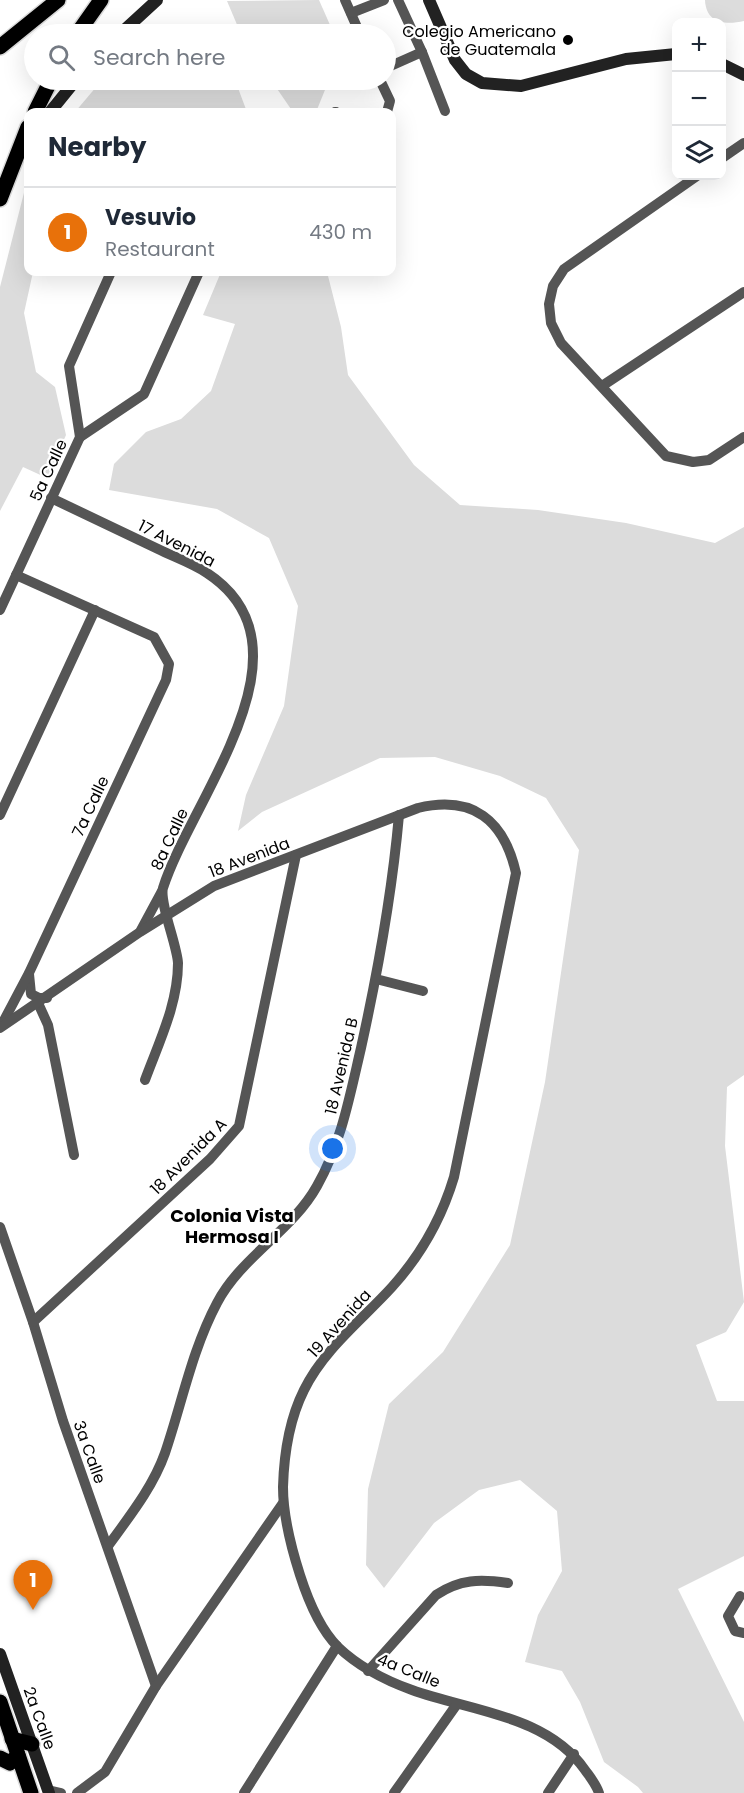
<!DOCTYPE html>
<html lang="en">
<head>
<meta charset="utf-8">
<style>
  body { margin:0; font-family:Poppins,sans-serif; background:#f2f2f3; color:#1f2937 }
  .controls { position:absolute; right:18px; top:18px; display:grid; overflow:hidden; border-radius:12px; box-shadow:0 6px 24px #0002 }
  .controls button { width:54px; height:54px; display:grid; place-items:center; padding:0; border:0; border-bottom:2px solid #e0e1e3; background:#fff; color:#1f2937; font:30px sans-serif }
  .you { position:absolute; left:333px; top:1149px; width:21px; height:21px; margin:-15px; border:4px solid #fff; border-radius:50%; background:#1a73e8; box-shadow:0 0 0 9px #1a73e833 }
  .badge { display:grid; place-items:center; width:39px; height:39px; border-radius:50%; background:#ea580c; color:#fff; font-size:20px; font-weight:700 }
  .pin { position:absolute; translate:-50% -50px; filter:drop-shadow(0 2px 3px #0008) }
  .pin::after { content:''; position:absolute; top:32px; width:21px; height:18px; background:inherit; clip-path:polygon(0 0,100% 0,50% 100%) }
  .list { margin:0; padding:0; list-style:none }
  h2 { display:flex; justify-content:space-between; align-items:center; height:78px; margin:0; padding:0 24px; font-size:26px }
  h2 small { font-size:20px; font-weight:400; color:#747a83 }
  .list li { display:grid; grid-template-columns:39px 1fr auto; gap:18px; align-items:center; box-sizing:border-box; height:90px; padding:0 24px; border-top:2px solid #e0e1e3 }
  .list b { display:block; font-size:22px; white-space:nowrap }
  .list p { margin:0; font-size:20px; white-space:nowrap; color:#747a83 }
  .list em { font-size:20px; font-style:normal; color:#747a83 }
  .icon { flex:none; width:33px; height:33px; fill:none; stroke:currentColor; stroke-width:2; stroke-linecap:round; stroke-linejoin:round }
  .map { position:relative; flex:none; width:744px; height:1793px; overflow:hidden }
  .search { position:absolute; background:#fff; box-shadow:0 6px 24px #0002; left:24px; top:24px; width:372px; height:66px; display:flex; align-items:center; gap:15px; box-sizing:border-box; padding:0 21px; border-radius:33px; color:#747a83; font-size:22px }
  .panel { position:absolute; background:#fff; box-shadow:0 6px 24px #0002; left:24px; top:108px; width:372px; height:168px; border-radius:12px }
  .map>svg:first-child { display:block }
  .green { fill:#dcdcdc }
  .lines { fill:none; stroke-linecap:round; stroke-linejoin:round }
  .primary-casing { stroke:#dbdbdb; stroke-width:18 }
  .street { stroke:#555; stroke-width:10 }
  .secondary { stroke:#222; stroke-width:12 }
  .primary { stroke:#000; stroke-width:15 }
  .poi-dot { fill:#000; stroke:#fff; stroke-width:2 }
  .labels { text-anchor:middle; stroke-width:4.5; stroke-linejoin:round; paint-order:stroke }
  .poi-label { font-size:16px; fill:#000; stroke:#fff; text-anchor:end }
  .street-label { font-size:16px; fill:#000; stroke:#fff }
  .neighbourhood-label { font-size:18px; font-weight:bold; fill:#000; stroke:#fff }
</style>
</head>
<body>
<div class="map">
<svg width="744" height="1793" viewBox="0 0 744 1793">
  <rect width="100%" height="100%" fill="#fff"/>
  <g class="green">
    <path d="M319,0L334,34H241L227,1Z"/>
    <path d="M705,0H744V21C726,25 706,24 705,0Z"/>
    <path d="M102,80H235L247,112H75Z"/>
    <path d="M271,80H329L316,112H293Z"/>
    <path d="M28,177V272H33L24,313L36,372L55,387L66,435L47,478L23,467L0,511V287Z"/>
    <path d="M221,272H327L341,327L348,375L414,465L460,505L538,510L626,523L715,543L744,527V1075L727,1087L725,1146L744,1302L726,1332L696,1345L717,1401H744V1556L678,1589L744,1722V1793H643L638,1787L604,1762L580,1702L562,1671L525,1662L538,1615L562,1571L557,1511L520,1480L479,1490L434,1523L384,1588L366,1565L368,1489L389,1404L443,1352L510,1245L545,1082L579,850L546,798L500,776L435,757L380,758L262,812L238,831L246,795L284,706L298,606L269,538L217,509L109,490L114,464L146,432L181,419L211,391L235,324L203,315Z"/>
  </g>
  <g class="lines">
    <g class="primary-casing">
      <g id="primary">
        <path d="M77,34L101,0"/>
        <path d="M0,47L58,0"/>
        <path d="M35,112L51,80"/>
        <path d="M0,199L28,127"/>
        <path d="M0,1702L31,1793"/>
        <path d="M12,1739L32,1744"/>
        <path d="M0,1758L10,1763L18,1755"/>
      </g>
    </g>
    <g class="street">
      <path d="M345,0L360,34"/>
      <path d="M398,0L422,52"/>
      <path d="M351,13L384,0"/>
      <path d="M386,68L422,52L445,111"/>
      <path d="M380,80L390,101L387,112"/>
      <path d="M335,112H336"/>
      <path d="M722,158L744,143"/>
      <path d="M697,176L564,269L553,286L549,304L551,323L561,343L666,456L693,462L709,460L744,437"/>
      <path d="M602,386L744,292"/>
      <path d="M80,437L144,394L199,272"/>
      <path d="M51,498C87,515 122,532 158,549C174,557 192,563 207,573C321,648 191,799 163,888C159,902 177,945 178,963C178,1004 159,1042 145,1080"/>
      <path d="M0,610L80,437L69,366L111,272"/>
      <path d="M0,815L95,610"/>
      <path d="M141,930L162,891"/>
      <path d="M29,974L31,994L39,998H47"/>
      <path d="M376,979L423,991"/>
      <path d="M38,1003L48,1025L74,1155"/>
      <path d="M1,1026L29,973L166,680L169,664L154,637L16,575"/>
      <path d="M0,1028L140,932L214,886L418,808C473,795 504,820 516,873L454,1177C442,1217 420,1256 392,1287C362,1320 324,1349 304,1390C289,1420 284,1453 283,1487C283,1517 291,1547 300,1575C308,1600 319,1628 338,1647C359,1667 384,1680 412,1690C470,1711 547,1715 585,1770C590,1777 596,1784 599,1793"/>
      <path d="M0,1227L33,1322L63,1421L156,1686"/>
      <path d="M33,1322L210,1159L239,1126L296,855"/>
      <path d="M108,1546C129,1517 153,1487 165,1453C182,1403 192,1350 217,1303C241,1257 292,1231 317,1186C341,1144 350,1095 361,1048C378,971 392,894 399,815"/>
      <path d="M740,1596L728,1616L735,1631L744,1633"/>
      <path d="M368,1671L436,1595C460,1579 480,1579 508,1583"/>
      <path d="M48,1790L61,1793"/>
      <path d="M77,1793L105,1772L156,1686L283,1503"/>
      <path d="M244,1793L337,1646"/>
      <path d="M394,1793L457,1704"/>
      <path d="M548,1793L574,1754"/>
    </g>
    <g class="secondary">
      <path d="M429,0L455,60L466,74L482,83L521,86L626,59L676,54"/>
      <path d="M120,34L157,0"/>
      <path d="M722,64L744,75"/>
      <path d="M50,112L76,80"/>
      <path d="M0,1654L49,1793"/>
    </g>
    <use href="#primary" class="primary"/>
  </g>
  <circle class="poi-dot" cx="568" cy="40" r="6"/>
  <g class="labels">
    <g class="poi-label">
      <text x="556" y="37">Colegio Americano<tspan x="556" dy="18">de Guatemala</tspan></text>
    </g>
    <g class="street-label">
      <text transform="translate(48 470) rotate(-65)" y="6">5a Calle</text>
      <text transform="translate(177 543) rotate(27)" y="6">17 Avenida</text>
      <text transform="translate(90 806) rotate(-65)" y="6">7a Calle</text>
      <text transform="translate(169 839) rotate(-65)" y="6">8a Calle</text>
      <text transform="translate(249 857) rotate(-21)" y="6">18 Avenida</text>
      <text transform="translate(341 1066) rotate(-77)" y="6">18 Avenida B</text>
      <text transform="translate(188 1156) rotate(-45)" y="6">18 Avenida A</text>
      <text transform="translate(339 1323) rotate(-48)" y="6">19 Avenida</text>
      <text transform="translate(90 1452) rotate(70)" y="6">3a Calle</text>
      <text transform="translate(409 1670) rotate(22)" y="6">4a Calle</text>
      <text transform="translate(40 1718) rotate(70)" y="6">2a Calle</text>
    </g>
    <g class="neighbourhood-label">
      <text x="232" y="1222">Colonia Vista<tspan x="232" dy="21">Hermosa I</tspan></text>
    </g>
  </g>
</svg>
<div class="controls">
<button>+</button>
<button>−</button>
<button><svg class="icon" aria-label="layers" viewBox="0 0 24 24"><path d="M12 4l9 5-9 5-9-5zM3 14l9 5 9-5"/></svg></button>
</div>
<div class="you"></div>
<div class="pin badge" style="left:33px;top:1610px;background:#e8710a">1</div>
<div class="search"><svg class="icon" aria-label="search" viewBox="0 0 24 24"><circle cx="10" cy="10" r="6"/><path d="M15 15l6 6"/></svg>Search here</div>
<section class="panel">
<h2>Nearby<small></small></h2>
<ul class="list">
<li><span class="badge" style="background:#e8710a">1</span><div><b>Vesuvio</b><p>Restaurant</p></div><em>430 m</em></li>
</ul>
</section>
</div>
</body>
</html>
